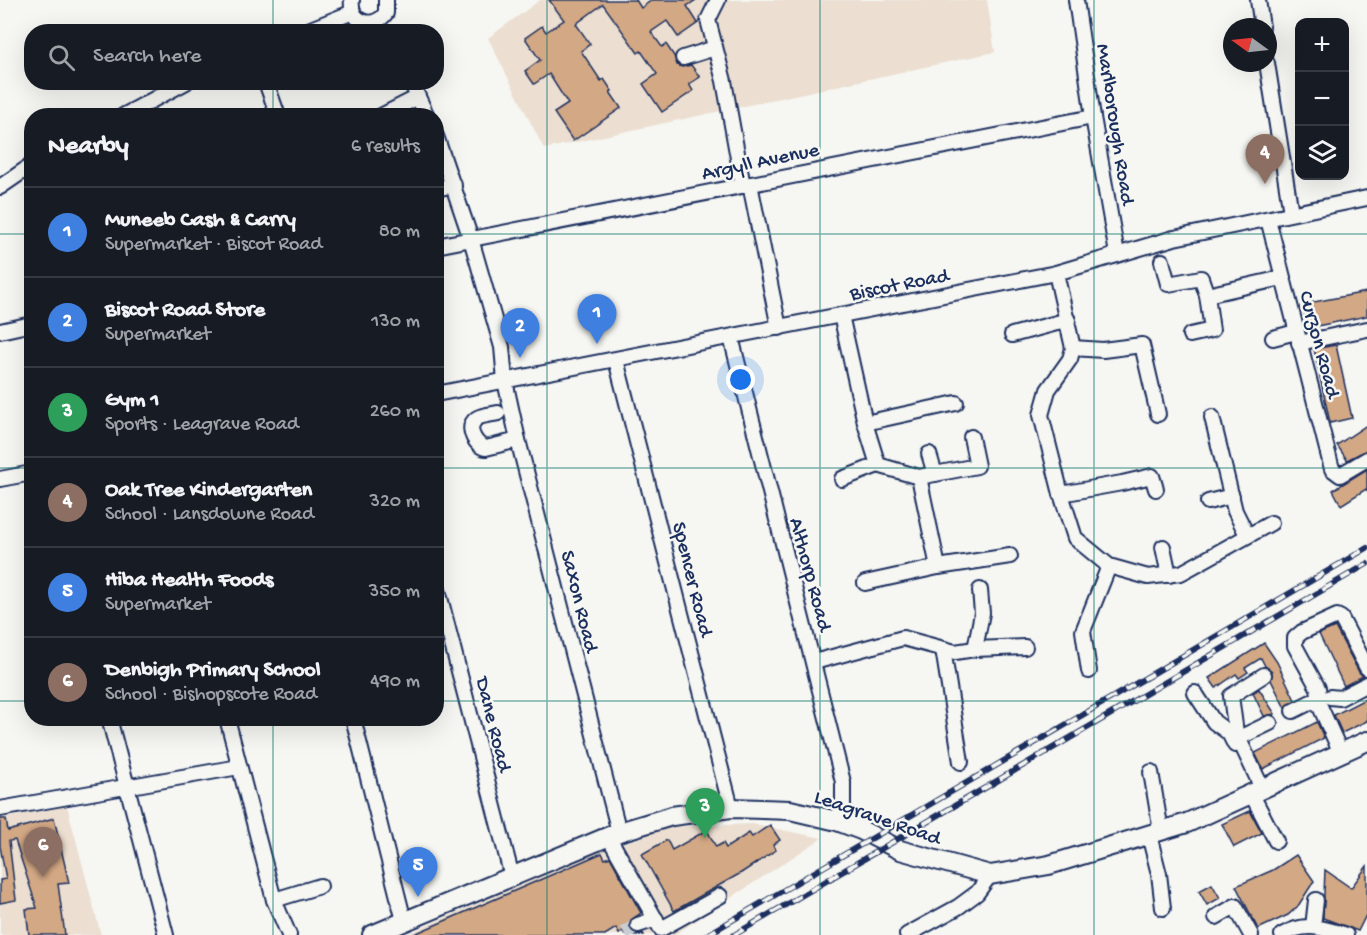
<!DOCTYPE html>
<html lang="en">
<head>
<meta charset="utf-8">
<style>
  body { margin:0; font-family:"Gochi Hand",sans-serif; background:#242831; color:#f1f3f6 }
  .controls { position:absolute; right:18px; top:18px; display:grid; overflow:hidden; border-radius:12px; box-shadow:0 6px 24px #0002 }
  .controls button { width:54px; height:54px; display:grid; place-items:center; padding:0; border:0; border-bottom:2px solid #363941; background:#171b24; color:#f1f3f6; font:30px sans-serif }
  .compass { position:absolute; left:1223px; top:18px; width:54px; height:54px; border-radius:50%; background:#171b24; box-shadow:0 6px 24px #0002; rotate:285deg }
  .you { position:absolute; left:741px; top:380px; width:21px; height:21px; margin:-15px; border:4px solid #fff; border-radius:50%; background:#1a73e8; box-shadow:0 0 0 9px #1a73e833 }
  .badge { display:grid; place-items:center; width:39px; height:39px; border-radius:50%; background:#1a73e8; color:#fff; font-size:20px; font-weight:700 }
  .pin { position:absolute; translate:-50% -50px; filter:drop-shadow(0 2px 3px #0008) }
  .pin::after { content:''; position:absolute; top:32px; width:21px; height:18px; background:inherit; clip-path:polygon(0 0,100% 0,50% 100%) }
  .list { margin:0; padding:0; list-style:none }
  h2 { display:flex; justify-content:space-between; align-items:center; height:78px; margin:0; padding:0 24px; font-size:26px }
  h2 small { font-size:20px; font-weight:400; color:#9ea1a6 }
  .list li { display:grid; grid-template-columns:39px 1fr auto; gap:18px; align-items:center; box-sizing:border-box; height:90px; padding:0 24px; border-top:2px solid #363941 }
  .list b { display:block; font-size:22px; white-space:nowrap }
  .list p { margin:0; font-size:20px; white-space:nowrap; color:#9ea1a6 }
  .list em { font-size:20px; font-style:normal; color:#9ea1a6 }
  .icon { flex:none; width:33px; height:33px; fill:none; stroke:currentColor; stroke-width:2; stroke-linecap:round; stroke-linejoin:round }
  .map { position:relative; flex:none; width:1367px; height:935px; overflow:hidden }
  .search { position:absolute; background:#171b24; box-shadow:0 6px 24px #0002; left:24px; top:24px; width:420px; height:66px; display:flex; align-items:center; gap:15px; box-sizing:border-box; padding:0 21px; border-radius:24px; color:#9ea1a6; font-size:22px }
  .panel { position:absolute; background:#171b24; box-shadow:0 6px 24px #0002; left:24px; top:108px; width:420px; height:618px; border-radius:24px }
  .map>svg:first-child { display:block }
  .built { fill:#ecdfd1 }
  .building { fill:#d3a885; stroke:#1b2f5e; stroke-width:1.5 }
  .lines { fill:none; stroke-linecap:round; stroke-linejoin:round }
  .minor-tunnel { stroke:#caced4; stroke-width:14; stroke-dasharray:14 7; stroke-linecap:butt }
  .minor-casing { stroke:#1b2f5e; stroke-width:18 }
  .major-casing { stroke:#1b2f5e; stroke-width:22 }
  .minor { stroke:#f6f6f2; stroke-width:14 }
  .major { stroke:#f6f6f2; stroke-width:18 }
  .rail-casing { stroke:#1b2f5e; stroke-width:6 }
  .rail { stroke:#f6f6f2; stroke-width:4; stroke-dasharray:11; stroke-linecap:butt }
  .grid { fill:none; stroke:#0f766e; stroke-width:1.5; stroke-opacity:0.55 }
  .labels { text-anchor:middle; stroke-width:5; stroke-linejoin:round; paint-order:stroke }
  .street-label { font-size:21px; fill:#1b2f5e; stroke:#f6f6f2 }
</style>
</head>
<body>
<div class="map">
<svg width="1367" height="935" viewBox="0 0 1367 935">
  <rect width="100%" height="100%" fill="#f6f6f2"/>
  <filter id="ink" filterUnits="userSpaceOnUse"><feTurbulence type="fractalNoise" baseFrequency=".0167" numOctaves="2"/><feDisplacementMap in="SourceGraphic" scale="12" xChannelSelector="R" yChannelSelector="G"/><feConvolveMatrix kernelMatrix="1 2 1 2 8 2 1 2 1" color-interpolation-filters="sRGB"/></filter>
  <g filter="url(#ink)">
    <g class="built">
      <path d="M540,0H987L995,52L544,149L488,38Z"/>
      <path d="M67,806L101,935H0V819Z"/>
      <path d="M753,824L822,838L674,935H405L590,855L670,827Z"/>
    </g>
    <g class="building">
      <path d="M549,0H636L641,8L652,0H696L687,6L698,23L678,37L667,21L651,32L662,47L666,44L674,56L677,65L682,67L691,65L700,77L689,84L693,91L662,112L643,84L657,74L641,51L638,53L603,4L576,24L590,44L581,51L601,81L604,79L612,91L610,92L621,108L573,141L554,113L568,104L549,74L534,84L525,71L540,60L525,38L542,26L546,32L564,20Z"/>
      <path d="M1367,292V316L1307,328L1303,304Z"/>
      <path d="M1336,345L1352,418L1330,423L1314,349Z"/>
      <path d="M1367,425V450L1347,460L1337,445Z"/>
      <path d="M1367,469V491L1366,489L1341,505L1333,490Z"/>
      <path d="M1335,627L1359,672L1363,676L1344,686L1319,634Z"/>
      <path d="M1264,643L1277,662L1295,700L1285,708L1271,680L1272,671L1265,666L1261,658L1245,668L1248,672L1239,678L1236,674L1216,688L1209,678Z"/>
      <path d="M1259,689L1275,714L1264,716L1253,693Z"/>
      <path d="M1367,698V721L1342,733L1334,715Z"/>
      <path d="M1317,722L1324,738L1263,769L1255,753Z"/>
      <path d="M1250,811L1262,833L1234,847L1222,824Z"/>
      <path d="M54,818L69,883L58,884L65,935H29L26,909L37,908L15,840L9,841L16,900L0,903V880L6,879L0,846V819H6L8,831Z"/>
      <path d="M770,825L780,840L773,845L776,850L741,873L674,911L642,854L667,840L672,850L707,830L716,847L723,843L726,848L749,833L752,837Z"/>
      <path d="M602,853L605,859L610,857L641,913L631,920L630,928L636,934L643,933L644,935H625L623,931L619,934L616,928L605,935H412Z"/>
      <path d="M1296,855L1314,881L1298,906L1288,915L1258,929L1236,886L1273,870Z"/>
      <path d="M1367,866V913L1358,931L1323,918L1325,870L1351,888Z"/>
      <path d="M1212,884L1220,898L1207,905L1199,891Z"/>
    </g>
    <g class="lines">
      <path class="minor-tunnel" d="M624,933L638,925"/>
      <g class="minor-casing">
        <g id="minor">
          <path d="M352,0C349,22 373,31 386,13V0"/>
          <path d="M718,0L708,20L724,81L743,186"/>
          <path d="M1076,0L1093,117L1117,254"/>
          <path d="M1258,0L1262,27"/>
          <path d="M303,32L353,12"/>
          <path d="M683,58L715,48"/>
          <path d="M1267,63L1291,213"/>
          <path d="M266,82L278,116"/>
          <path d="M411,82L427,116"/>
          <path d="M123,116L186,82"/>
          <path d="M381,116L418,97"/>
          <path d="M436,136L471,239L502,347L505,381L518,440L619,832"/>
          <path d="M750,184L779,328"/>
          <path d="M0,187L32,165"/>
          <path d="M436,189L454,185"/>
          <path d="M1268,219L1332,469L1340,475L1367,459"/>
          <path d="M436,246L1093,117"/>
          <path d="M1162,261L1168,284L1201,278L1207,295L1282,278"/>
          <path d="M1056,273L1073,348L1070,359L1048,390L1041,415L1061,494L1075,538L1109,566L1148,577L1181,573L1271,523"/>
          <path d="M841,315L865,423L878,465L919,477L977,466L971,437"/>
          <path d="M0,331L32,324"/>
          <path d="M1012,335L1068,320"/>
          <path d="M1190,335L1212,330L1207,295"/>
          <path d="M731,337L843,782V804L837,821"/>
          <path d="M1273,338L1296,332"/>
          <path d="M1299,343L1367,329"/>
          <path d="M1073,348L1103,350L1142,345L1158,414"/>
          <path d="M616,360L731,808"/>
          <path d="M436,394L1056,273L1174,238L1367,198"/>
          <path d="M498,413C491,415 478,415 474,421C466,430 477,447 486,448L518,440"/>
          <path d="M1212,417L1235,511L1247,535"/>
          <path d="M865,423L956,403"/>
          <path d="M929,454L935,474"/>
          <path d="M919,477L938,567"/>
          <path d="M0,479L32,473"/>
          <path d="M842,479L878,465"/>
          <path d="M1061,494L1122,483L1152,476L1156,489"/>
          <path d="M1208,502L1232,496"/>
          <path d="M1163,547L1169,575"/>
          <path d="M436,582L512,877"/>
          <path d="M865,583L938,567L1010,556"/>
          <path d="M943,649L961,762"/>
          <path d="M975,649L982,613L980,590"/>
          <path d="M814,662L903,638L955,652L975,649L1025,647"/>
          <path d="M1089,671L1083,631L1109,566"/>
          <path d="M1195,693L1214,722L1229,733L1235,745"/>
          <path d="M1330,697L1340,698L1367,684"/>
          <path d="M1293,711L1311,702H1318"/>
          <path d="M109,718L166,935"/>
          <path d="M227,718L274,900L289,935"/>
          <path d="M353,718L404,921"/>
          <path d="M1239,738L1270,723"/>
          <path d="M1341,753L1318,702L1319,695L1318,688L1295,646V638L1302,632L1337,616L1341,618L1367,668"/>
          <path d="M1151,772L1161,831"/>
          <path d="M1262,788L1236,733L1231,696L1264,675"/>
          <path d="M1251,793L1276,841"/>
          <path d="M0,809L239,767"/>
          <path d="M1149,835L1159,874L1163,908"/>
          <path d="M608,836L661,929L720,896"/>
          <path d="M274,900L320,886"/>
          <path d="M1216,917L1235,906L1251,935"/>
          <path d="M638,925L656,919"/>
          <path d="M1313,927L1316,900"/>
          <path d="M907,935L958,907L977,893L990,875"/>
          <path d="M1282,935C1306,921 1322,928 1346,935"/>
        </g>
      </g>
      <g class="major-casing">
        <path id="major" d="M372,935L619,832L672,816L731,808L790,810L837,821L861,830L900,850L990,875L1049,865L1187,823L1367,741"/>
      </g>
      <use href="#minor" class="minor"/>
      <use href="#major" class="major"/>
      <g class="rail-casing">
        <g id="rail">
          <path d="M707,935L1367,548"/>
          <path d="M734,935L1367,564"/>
        </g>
      </g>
      <use href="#rail" class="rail"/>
    </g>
  </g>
  <path class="grid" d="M273,0V32M547,0V935M820,0V935M1094,0V935M273,82V116M0,234H32M436,234H1367M0,468H32M436,468H1367M0,701H32M436,701H1367M273,718V935"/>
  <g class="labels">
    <g class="street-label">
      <text transform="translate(1117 124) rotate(81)" y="7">Marlborough Road</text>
      <text transform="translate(760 160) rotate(-12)" y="7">Argyll Avenue</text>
      <text transform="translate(899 283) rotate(-11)" y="7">Biscot Road</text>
      <text transform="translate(1321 344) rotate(75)" y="7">Curzon Road</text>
      <text transform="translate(812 574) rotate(75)" y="7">Althorp Road</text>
      <text transform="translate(694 579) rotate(76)" y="7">Spencer Road</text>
      <text transform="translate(581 601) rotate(76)" y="7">Saxon Road</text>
      <text transform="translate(495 724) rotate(76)" y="7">Dane Road</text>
      <text transform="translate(878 816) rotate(19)" y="7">Leagrave Road</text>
    </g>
  </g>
</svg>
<div class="controls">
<button>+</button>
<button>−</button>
<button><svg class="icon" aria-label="layers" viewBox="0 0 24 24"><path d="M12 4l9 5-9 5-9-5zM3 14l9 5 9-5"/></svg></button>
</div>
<svg class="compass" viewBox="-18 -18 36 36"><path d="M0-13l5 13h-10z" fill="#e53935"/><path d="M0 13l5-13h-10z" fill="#9ea1a6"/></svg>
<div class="you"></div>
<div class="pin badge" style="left:597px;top:344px;background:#3f7fe0">1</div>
<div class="pin badge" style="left:520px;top:358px;background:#3f7fe0">2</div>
<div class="pin badge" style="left:705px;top:838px;background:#2e9e5b">3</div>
<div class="pin badge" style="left:1265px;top:184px;background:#8d6e63">4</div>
<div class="pin badge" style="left:418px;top:897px;background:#3f7fe0">5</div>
<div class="pin badge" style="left:43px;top:877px;background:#8d6e63">6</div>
<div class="search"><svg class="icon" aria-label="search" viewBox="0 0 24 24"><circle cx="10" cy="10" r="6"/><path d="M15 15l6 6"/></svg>Search here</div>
<section class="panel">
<h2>Nearby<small>6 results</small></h2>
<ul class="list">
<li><span class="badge" style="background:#3f7fe0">1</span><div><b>Muneeb Cash &amp; Carry</b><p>Supermarket · Biscot Road</p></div><em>80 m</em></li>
<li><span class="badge" style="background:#3f7fe0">2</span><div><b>Biscot Road Store</b><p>Supermarket</p></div><em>130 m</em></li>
<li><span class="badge" style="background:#2e9e5b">3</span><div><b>Gym 1</b><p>Sports · Leagrave Road</p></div><em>260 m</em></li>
<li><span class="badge" style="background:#8d6e63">4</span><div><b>Oak Tree Kindergarten</b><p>School · Lansdowne Road</p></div><em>320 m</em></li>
<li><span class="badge" style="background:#3f7fe0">5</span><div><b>Hiba Health Foods</b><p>Supermarket</p></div><em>350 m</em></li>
<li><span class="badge" style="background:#8d6e63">6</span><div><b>Denbigh Primary School</b><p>School · Bishopscote Road</p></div><em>490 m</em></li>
</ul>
</section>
</div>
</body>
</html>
